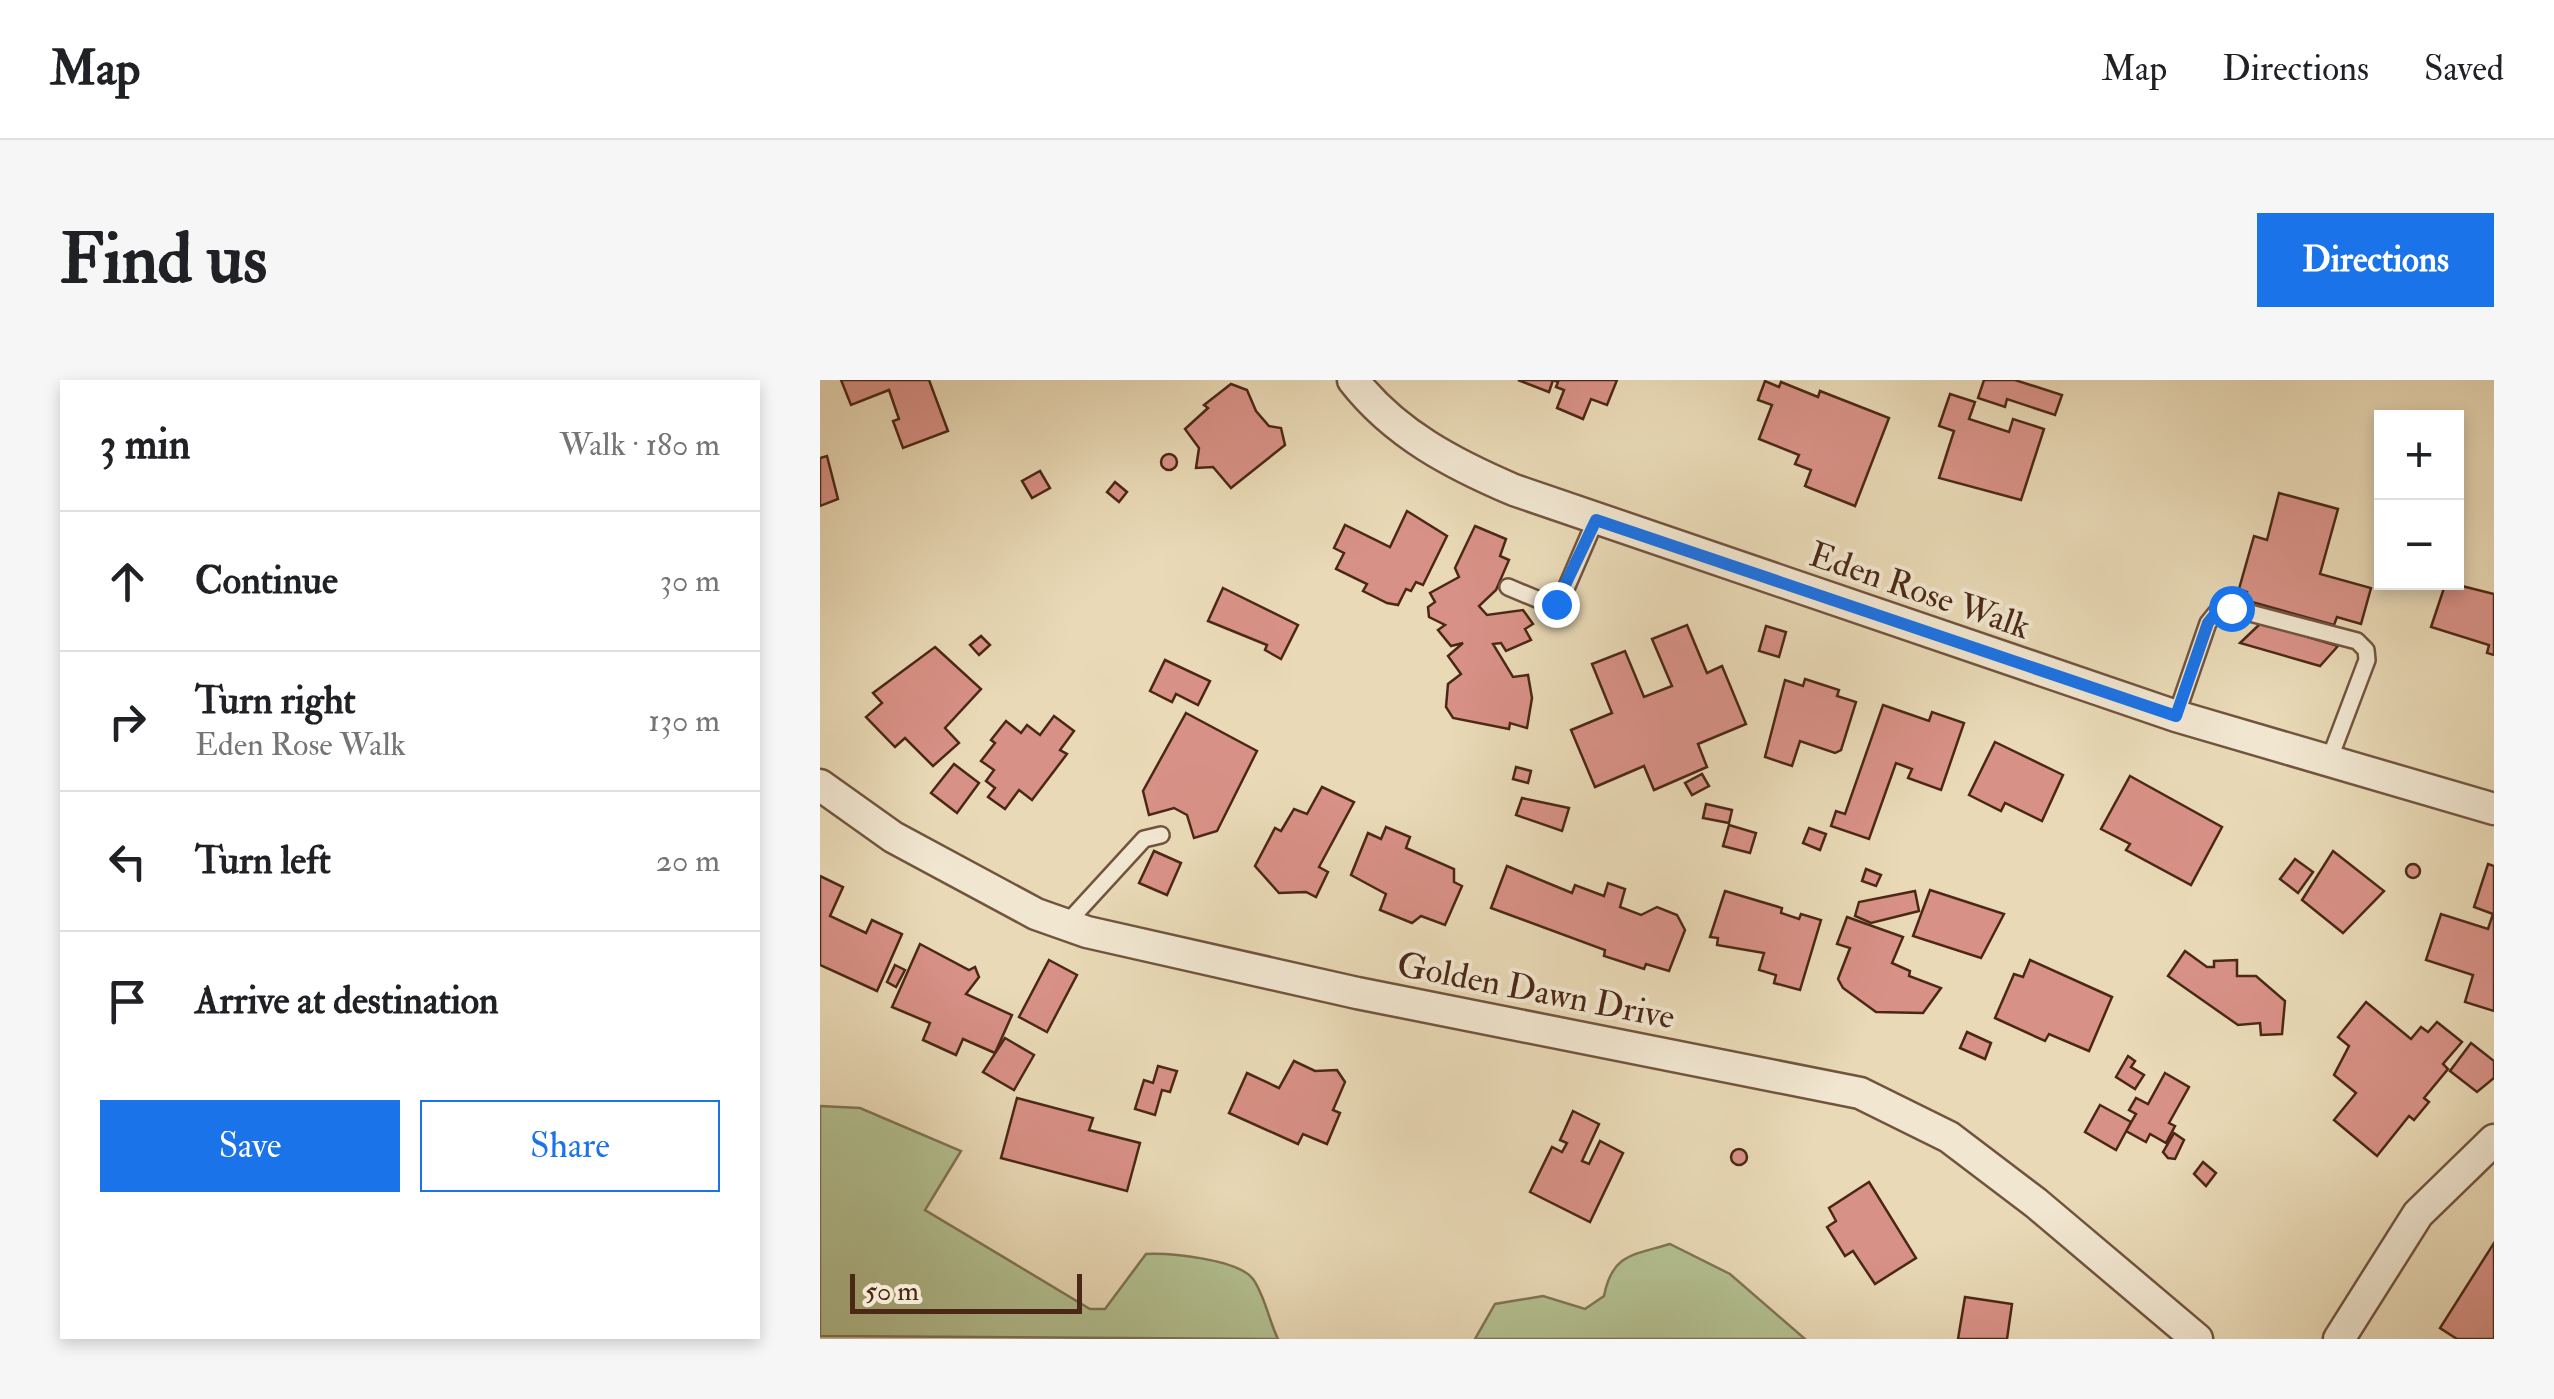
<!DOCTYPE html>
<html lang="en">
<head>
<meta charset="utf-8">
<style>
  body { margin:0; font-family:"IM FELL Double Pica",serif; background:#f6f6f6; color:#202124 }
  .controls { position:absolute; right:30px; top:30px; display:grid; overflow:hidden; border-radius:0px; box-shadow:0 5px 15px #0003 }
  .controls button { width:90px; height:90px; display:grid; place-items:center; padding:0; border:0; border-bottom:2px solid #e0e0e0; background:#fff; color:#202124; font:50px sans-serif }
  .scale { position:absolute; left:30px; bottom:25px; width:232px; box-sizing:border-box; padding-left:10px; border:5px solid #4b2816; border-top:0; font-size:28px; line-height:35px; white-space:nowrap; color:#4b2816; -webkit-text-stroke:8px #f1e6d0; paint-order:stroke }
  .stop { position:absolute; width:30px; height:30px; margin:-22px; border:8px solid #1a73e8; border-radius:50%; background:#fff }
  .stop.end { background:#1a73e8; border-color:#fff; box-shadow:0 2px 10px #0008 }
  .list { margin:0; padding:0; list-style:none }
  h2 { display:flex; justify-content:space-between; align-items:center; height:130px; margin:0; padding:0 40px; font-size:42px }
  h2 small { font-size:32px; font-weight:400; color:#757577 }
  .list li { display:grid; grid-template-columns:65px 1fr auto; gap:30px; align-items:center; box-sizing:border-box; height:140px; padding:0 40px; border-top:2px solid #e0e0e0 }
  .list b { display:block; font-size:38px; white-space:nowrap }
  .list p { margin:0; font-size:32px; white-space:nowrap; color:#757577 }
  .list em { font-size:32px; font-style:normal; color:#757577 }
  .actions { display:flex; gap:20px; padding:30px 40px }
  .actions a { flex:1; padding:22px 0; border:2px solid #1a73e8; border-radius:0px; text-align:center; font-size:35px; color:#1a73e8 }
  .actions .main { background:#1a73e8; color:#fff }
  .icon { flex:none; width:55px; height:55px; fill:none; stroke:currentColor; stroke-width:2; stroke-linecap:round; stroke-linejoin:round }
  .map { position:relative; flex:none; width:1674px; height:959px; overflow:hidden; border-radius:0px }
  header { display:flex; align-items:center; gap:60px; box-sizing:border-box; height:140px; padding:0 50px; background:#fff; border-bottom:2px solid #e0e0e0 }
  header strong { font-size:48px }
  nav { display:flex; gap:55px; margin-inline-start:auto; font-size:35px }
  .intro { display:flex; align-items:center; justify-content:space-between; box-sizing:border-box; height:240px; padding:0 60px }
  h1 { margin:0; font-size:70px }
  .button { padding:25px 45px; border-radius:0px; background:#1a73e8; color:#fff; font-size:35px; font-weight:700 }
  main { display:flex; gap:60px; padding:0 60px }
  aside { flex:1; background:#fff; border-radius:0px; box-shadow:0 5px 15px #0003 }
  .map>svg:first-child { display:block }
  .green { fill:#b3c091; stroke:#7f7454; stroke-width:2.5 }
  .building { fill:#d89186; stroke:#4b2816; stroke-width:2.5 }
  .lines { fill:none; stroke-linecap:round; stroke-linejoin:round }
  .lane-casing { stroke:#72543e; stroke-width:20 }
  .street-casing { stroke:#72543e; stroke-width:35 }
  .lane { stroke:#f1e6d0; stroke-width:15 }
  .street { stroke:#f1e6d0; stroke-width:30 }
  .route { stroke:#1a73e8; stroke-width:12 }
  .labels { text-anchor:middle; stroke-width:8; stroke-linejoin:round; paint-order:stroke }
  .street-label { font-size:35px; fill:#4b2816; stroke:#f1e6d0 }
</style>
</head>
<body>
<header>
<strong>Map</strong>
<nav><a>Map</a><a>Directions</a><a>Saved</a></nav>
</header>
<div class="intro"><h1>Find us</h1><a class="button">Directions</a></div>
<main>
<aside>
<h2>3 min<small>Walk · 180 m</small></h2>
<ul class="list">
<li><svg class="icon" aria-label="ahead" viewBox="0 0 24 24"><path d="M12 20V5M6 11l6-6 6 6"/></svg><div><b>Continue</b></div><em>30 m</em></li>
<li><svg class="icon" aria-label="right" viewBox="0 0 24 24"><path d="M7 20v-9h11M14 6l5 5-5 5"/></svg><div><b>Turn right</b><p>Eden Rose Walk</p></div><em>130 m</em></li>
<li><svg class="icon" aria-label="left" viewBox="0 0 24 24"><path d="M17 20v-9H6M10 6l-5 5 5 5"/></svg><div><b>Turn left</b></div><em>20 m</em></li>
<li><svg class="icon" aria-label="arrive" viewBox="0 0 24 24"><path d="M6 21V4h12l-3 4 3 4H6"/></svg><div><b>Arrive at destination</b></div></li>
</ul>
<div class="actions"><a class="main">Save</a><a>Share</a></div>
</aside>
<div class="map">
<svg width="1674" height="959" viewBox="0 0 1674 959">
  <rect width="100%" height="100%" fill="#e9d9b6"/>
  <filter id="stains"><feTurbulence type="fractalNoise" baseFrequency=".002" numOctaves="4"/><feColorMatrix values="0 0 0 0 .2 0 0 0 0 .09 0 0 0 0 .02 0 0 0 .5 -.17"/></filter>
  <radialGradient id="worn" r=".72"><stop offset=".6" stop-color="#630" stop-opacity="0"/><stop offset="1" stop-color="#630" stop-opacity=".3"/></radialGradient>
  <g class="green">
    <path d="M0,726L40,728L141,771L105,830L270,929H285L326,874C350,873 418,879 433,899C445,916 449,941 458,959L0,956Z"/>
    <path d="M850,864L910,894L985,959H655L675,924L723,916L765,929L784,916C792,874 813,875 850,864Z"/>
  </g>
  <g class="building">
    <path d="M21,0H109L128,51L83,68L73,41L79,39L69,10L31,25Z"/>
    <path d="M698,0H797L787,25L771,19L763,39L737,28L744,10L736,7L738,2L733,0L729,12Z"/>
    <path d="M1164,0H1195L1242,15L1235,35L1187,19L1185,27L1158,18Z"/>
    <path d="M945,1L959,7L961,2L998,17L1000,11L1069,38L1035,126L985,106L991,90L975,84L979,75L939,59L952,25L938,20Z"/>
    <path d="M411,4L427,10L436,31L449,46L461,48L465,65L411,108L393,87L376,88L379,68L365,49L388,28L384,25Z"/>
    <path d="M1130,14L1155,22L1149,39L1189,52L1193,39L1224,49L1201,120L1119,98L1134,51L1119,46Z"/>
    <circle cx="349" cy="82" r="8"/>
    <path d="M7,76L18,119L0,126V78Z"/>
    <path d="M220,91L230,108L212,118L202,101Z"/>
    <path d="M295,102L307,112L299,122L287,112Z"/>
    <path d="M1459,113L1518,129L1500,194L1551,208L1541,244L1517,237L1514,245L1425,220L1427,212L1419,209L1434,156L1447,160Z"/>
    <path d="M587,131L627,156L603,205L596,202L591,211L586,209L578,225L567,223L543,211L547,204L516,189L524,173L514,168L525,145L570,167Z"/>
    <path d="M655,146L686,159L680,176L689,180L676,210L659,226L667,235L703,230L713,244L705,249L711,260L686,271L681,263L673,264L693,297L708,295L712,318L707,348L690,343L689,349L633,338L626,327L628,304L641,294L628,276L643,263L631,266L618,250L625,245L609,237L608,227L615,222L610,213L639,197L635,188Z"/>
    <path d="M1626,202L1674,214V275L1667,273L1669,265L1611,247Z"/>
    <path d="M403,208L478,245L461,279L445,270L447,265L388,241Z"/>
    <path d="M1441,243L1518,266L1500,286L1420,263Z"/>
    <path d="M867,245L887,293L902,286L926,344L878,364L887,387L834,410L824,386L775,407L751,350L792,333L772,284L805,271L824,317L852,306L832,259Z"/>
    <path d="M946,246L966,252L959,277L939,271Z"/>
    <path d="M161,256L170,265L159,275L150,265Z"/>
    <path d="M115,267L161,309L125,348L139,363L113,386L85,358L75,367L46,337L62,323L53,313Z"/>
    <path d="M345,280L390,301L378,325L356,314L352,322L330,311Z"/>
    <path d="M985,299L1019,310L1017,316L1036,322L1021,370L1015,373L980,361L972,386L945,377L965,300L983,306Z"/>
    <path d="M1063,325L1109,341L1112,332L1144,343L1121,410L1088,398L1092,389L1076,383L1049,459L1011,446L1016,431L1025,434Z"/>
    <path d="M366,333L437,371L397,451L374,458L367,435L354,428L329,435L323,411Z"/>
    <path d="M234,336L254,351L240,370L247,374L212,420L199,410L185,429L168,417L175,408L166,401L174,390L161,381L175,363L171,360L186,341L201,353L207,345L220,355Z"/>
    <path d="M1175,362L1243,395L1222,441L1185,423L1181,431L1149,415Z"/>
    <path d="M134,384L159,403L137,433L111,413Z"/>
    <path d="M696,387L711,391L708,403L693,399Z"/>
    <path d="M882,394L889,406L872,415L865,403Z"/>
    <path d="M1310,396L1402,447L1371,505L1306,470L1310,464L1281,449Z"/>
    <path d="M502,407L534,422L499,487L508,492L496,517L486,512L459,513L435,486L455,448L461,451L474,429L487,434Z"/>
    <path d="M702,418L749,428L742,451L696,435Z"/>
    <path d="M886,424L912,430L909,443L883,438Z"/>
    <path d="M909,445L936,453L930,473L903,466Z"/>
    <path d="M566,447L590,457L586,468L634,489V502L642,506L625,545L601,536L592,543L560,530L566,514L531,495L548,453L561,459Z"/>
    <path d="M989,448L1006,454L1000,470L983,463Z"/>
    <path d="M334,471L361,483L347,515L319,503Z"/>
    <path d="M1513,471L1564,511L1523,553L1482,520Z"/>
    <path d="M1475,479L1493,492L1478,513L1460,499Z"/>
    <circle cx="1593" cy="491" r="7"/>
    <path d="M1668,484L1674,486V631L1645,622L1653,595L1606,580L1621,534L1668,549L1673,534L1654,527Z"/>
    <path d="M687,486L752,513L755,505L784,516L788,503L805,509L800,527L821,535L837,527L857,535L865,550L849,591L826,584L824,589L784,576L785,570L671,528Z"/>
    <path d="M1046,489L1061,495L1056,506L1042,501Z"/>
    <path d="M0,496L23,507L10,536L46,553L52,540L82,554L57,611L0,585Z"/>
    <path d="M1110,510L1184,534L1161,578L1093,556Z"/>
    <path d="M905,511L962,528L961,533L979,539L981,534L1001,540L980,610L954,603L956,595L939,590L944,573L897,565L898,558L890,557Z"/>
    <path d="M1095,511L1099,531L1051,543L1035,536L1039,522Z"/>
    <path d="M1027,537L1083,557L1072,583L1090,591L1089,596L1121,608L1103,633L1056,632L1023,608L1018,599L1030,568L1017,564Z"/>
    <path d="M100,564L149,590L155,587L159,597L146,614L192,635L175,673L143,659L136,675L103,660L110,643L72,627Z"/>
    <path d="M1365,571L1387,587H1394V581L1417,580V596H1436L1465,621L1462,654L1441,655L1440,643L1418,645L1348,596Z"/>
    <path d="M229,580L257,595L227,652L199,637Z"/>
    <path d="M1210,580L1292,617L1269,671L1229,654L1225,661L1175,638L1194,594L1203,597Z"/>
    <path d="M75,585L85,590L76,607L67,602Z"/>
    <path d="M1546,622L1591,659L1601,647L1608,652L1617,642L1642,662L1623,684L1628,689L1604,718L1609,722L1594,740L1589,736L1557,776L1514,740L1536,713L1514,695L1529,666L1518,657Z"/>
    <path d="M1147,652L1171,663L1165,679L1140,668Z"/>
    <path d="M185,658L214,675L194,710L163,692Z"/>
    <path d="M1651,663L1674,681V698L1657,712L1630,691Z"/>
    <path d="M1308,676L1315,681L1311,687L1324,695L1315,709L1296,697Z"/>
    <path d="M474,681L495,691L517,690L525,702L513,730L520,733L507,764L483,754L478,764L409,733L427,693L459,708Z"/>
    <path d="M338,686L357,691L350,712L342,710L335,735L315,729L324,700L333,703Z"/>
    <path d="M1345,693L1369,707L1349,743L1355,746L1346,763L1330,754L1326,762L1306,751L1316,734L1309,730L1316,718L1328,724Z"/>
    <path d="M197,718L273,738L269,750L320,763L307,811L181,778Z"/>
    <path d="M1280,725L1311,742L1296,770L1265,752Z"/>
    <path d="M753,731L779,744L762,781L769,784L780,761L803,773L770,842L710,812L732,767L742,772L747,763L740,760Z"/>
    <path d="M1354,753L1364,760L1355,779L1348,778L1343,772Z"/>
    <circle cx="919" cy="777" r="8"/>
    <path d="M1383,782L1396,793L1386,806L1374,794Z"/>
    <path d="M1049,802L1096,878L1055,904L1033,871L1025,876L1007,847L1016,841L1009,828Z"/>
    <path d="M1674,863V959H1637L1620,948Z"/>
    <path d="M1145,917L1192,924L1187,959H1138Z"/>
  </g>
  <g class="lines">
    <g class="lane-casing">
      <g id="lane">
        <path d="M688,207L731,225L741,220L776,139"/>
        <path d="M1356,336L1388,243L1396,233L1411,228L1537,261L1546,270L1547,280L1508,383"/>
        <path d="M246,544L324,459L341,455"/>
      </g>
    </g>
    <g class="street-casing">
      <g id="street">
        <path d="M533,0C575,54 633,84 694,110L1356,336L1674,429"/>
        <path d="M0,405L73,457L216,534L267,552L537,613L1040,713L1129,757L1216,823L1377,959"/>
        <path d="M1519,959L1598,834L1674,760"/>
      </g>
    </g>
    <use href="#lane" class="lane"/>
    <use href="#street" class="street"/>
  </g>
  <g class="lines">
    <path class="route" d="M736,224L776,140L1356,336L1388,243L1396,233L1411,228"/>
  </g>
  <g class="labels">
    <g class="street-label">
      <text transform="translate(1100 210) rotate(19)" y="12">Eden Rose Walk</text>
      <text transform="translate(716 610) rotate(11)" y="12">Golden Dawn Drive</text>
    </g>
  </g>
  <rect width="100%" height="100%" filter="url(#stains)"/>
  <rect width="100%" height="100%" fill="url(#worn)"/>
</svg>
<div class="controls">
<button>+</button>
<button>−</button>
</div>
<div class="scale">50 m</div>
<div class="stop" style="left:1411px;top:228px"></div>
<div class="stop end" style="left:736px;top:224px"></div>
</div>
</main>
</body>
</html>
